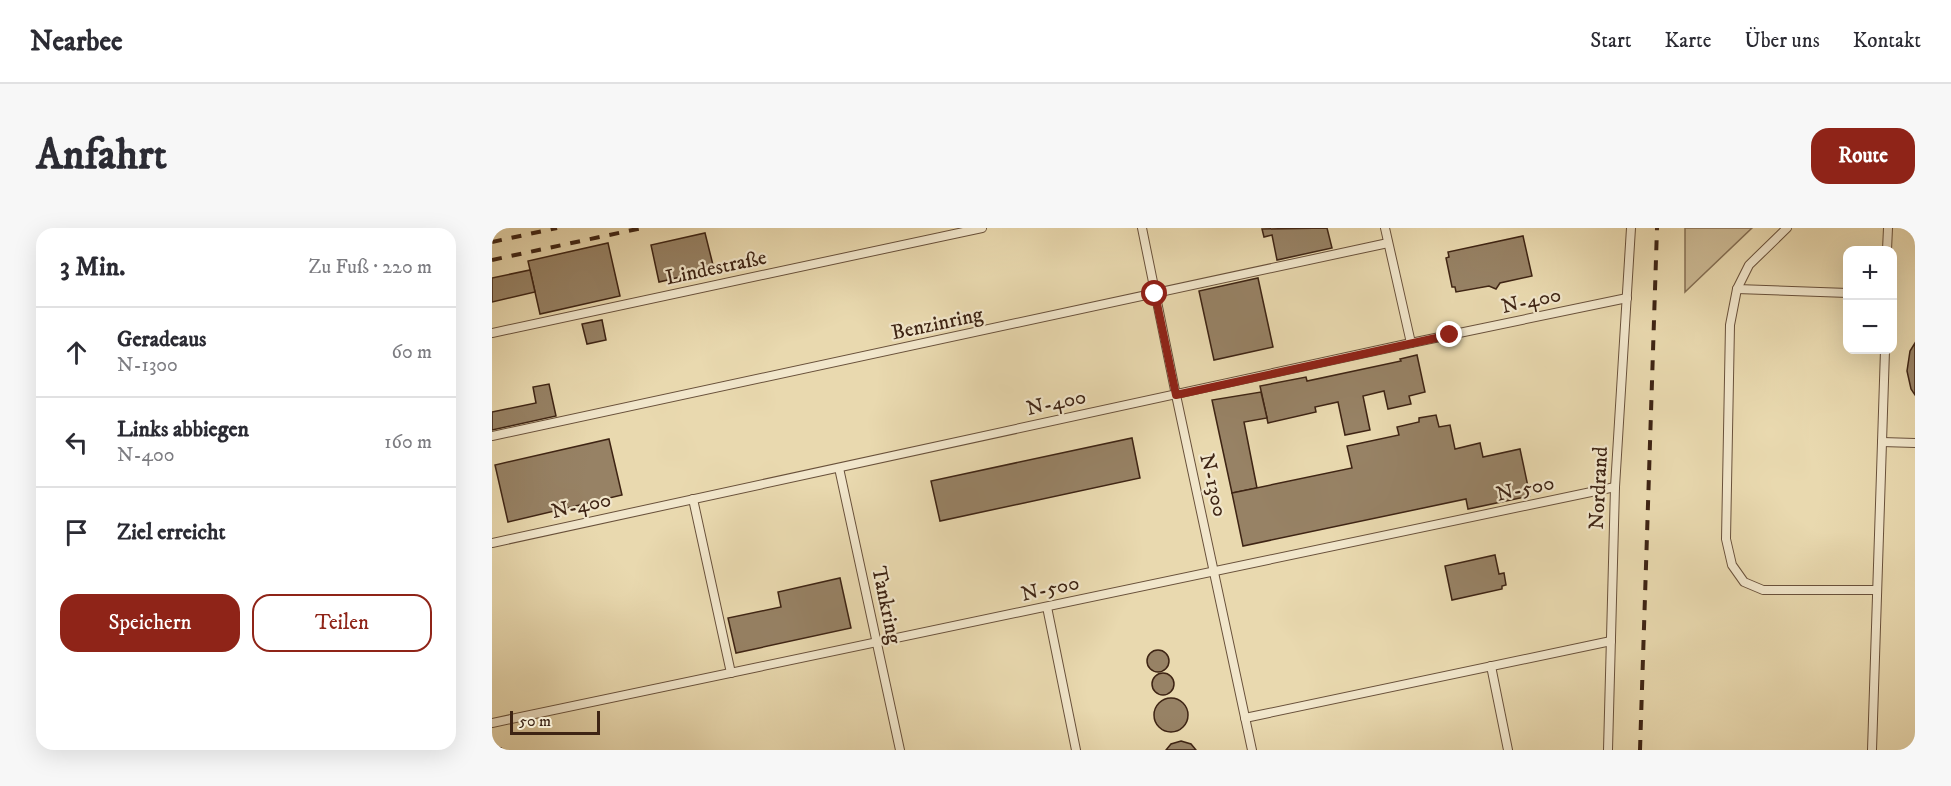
<!DOCTYPE html>
<html lang="de">
<head>
<meta charset="utf-8">
<style>
  body { margin:0; font-family:"IM FELL DW Pica",serif; background:#f7f7f7; color:#2b2b33 }
  .controls { position:absolute; right:18px; top:18px; display:grid; overflow:hidden; border-radius:12px; box-shadow:0 6px 24px #0002 }
  .controls button { width:54px; height:54px; display:grid; place-items:center; padding:0; border:0; border-bottom:2px solid #e1e1e2; background:#fff; color:#2b2b33; font:30px sans-serif }
  .scale { position:absolute; left:18px; bottom:15px; width:90px; box-sizing:border-box; padding-left:6px; border:3px solid #3e2414; border-top:0; font-size:16px; line-height:21px; white-space:nowrap; color:#3e2414; -webkit-text-stroke:4px #f1e6cb; paint-order:stroke }
  .stop { position:absolute; width:18px; height:18px; margin:-14px; border:4px solid #8f2418; border-radius:50%; background:#fff }
  .stop.end { background:#8f2418; border-color:#fff; box-shadow:0 2px 6px #0008 }
  .list { margin:0; padding:0; list-style:none }
  h2 { display:flex; justify-content:space-between; align-items:center; height:78px; margin:0; padding:0 24px; font-size:26px }
  h2 small { font-size:20px; font-weight:400; color:#7c7c81 }
  .list li { display:grid; grid-template-columns:39px 1fr auto; gap:18px; align-items:center; box-sizing:border-box; height:90px; padding:0 24px; border-top:2px solid #e1e1e2 }
  .list b { display:block; font-size:22px; white-space:nowrap }
  .list p { margin:0; font-size:20px; white-space:nowrap; color:#7c7c81 }
  .list em { font-size:20px; font-style:normal; color:#7c7c81 }
  .actions { display:flex; gap:12px; padding:18px 24px }
  .actions a { flex:1; padding:14px 0; border:2px solid #8f2418; border-radius:18px; text-align:center; font-size:21px; color:#8f2418 }
  .actions .main { background:#8f2418; color:#fff }
  .icon { flex:none; width:33px; height:33px; fill:none; stroke:currentColor; stroke-width:2; stroke-linecap:round; stroke-linejoin:round }
  .map { position:relative; flex:none; width:1423px; height:522px; overflow:hidden; border-radius:18px }
  header { display:flex; align-items:center; gap:36px; box-sizing:border-box; height:84px; padding:0 30px; background:#fff; border-bottom:2px solid #e1e1e2 }
  header strong { font-size:28px }
  nav { display:flex; gap:33px; margin-inline-start:auto; font-size:21px }
  .intro { display:flex; align-items:center; justify-content:space-between; box-sizing:border-box; height:144px; padding:0 36px }
  h1 { margin:0; font-size:42px }
  .button { padding:15px 27px; border-radius:18px; background:#8f2418; color:#fff; font-size:21px; font-weight:700 }
  main { display:flex; gap:36px; padding:0 36px }
  aside { flex:1; background:#fff; border-radius:18px; box-shadow:0 6px 24px #0002 }
  .map>svg:first-child { display:block }
  .green { fill:#ccba95; stroke:#856f54; stroke-width:1.5 }
  .building { fill:#978265; stroke:#3e2414; stroke-width:1.5 }
  .lines { fill:none; stroke-linecap:round; stroke-linejoin:round }
  .lane-casing { stroke:#69513b; stroke-width:10 }
  .lane { stroke:#f1e6cb; stroke-width:8 }
  .rail { stroke:#3e2414; stroke-width:4; stroke-dasharray:10 10; stroke-linecap:butt }
  .route { stroke:#8f2418; stroke-width:8 }
  .labels { text-anchor:middle; stroke-width:4.5; stroke-linejoin:round; paint-order:stroke }
  .street-label { font-size:21px; fill:#3e2414; stroke:#f1e6cb }
</style>
</head>
<body>
<header>
<strong>Nearbee</strong>
<nav><a>Start</a><a>Karte</a><a>Über uns</a><a>Kontakt</a></nav>
</header>
<div class="intro"><h1>Anfahrt</h1><a class="button">Route</a></div>
<main>
<aside>
<h2>3 Min.<small>Zu Fuß · 220 m</small></h2>
<ul class="list">
<li><svg class="icon" aria-label="ahead" viewBox="0 0 24 24"><path d="M12 20V5M6 11l6-6 6 6"/></svg><div><b>Geradeaus</b><p>N-1300</p></div><em>60 m</em></li>
<li><svg class="icon" aria-label="left" viewBox="0 0 24 24"><path d="M17 20v-9H6M10 6l-5 5 5 5"/></svg><div><b>Links abbiegen</b><p>N-400</p></div><em>160 m</em></li>
<li><svg class="icon" aria-label="arrive" viewBox="0 0 24 24"><path d="M6 21V4h12l-3 4 3 4H6"/></svg><div><b>Ziel erreicht</b></div></li>
</ul>
<div class="actions"><a class="main">Speichern</a><a>Teilen</a></div>
</aside>
<div class="map">
<svg width="1423" height="522" viewBox="0 0 1423 522">
  <rect width="100%" height="100%" fill="#e9d9af"/>
  <filter id="stains"><feTurbulence type="fractalNoise" baseFrequency=".00333" numOctaves="4"/><feColorMatrix values="0 0 0 0 .2 0 0 0 0 .09 0 0 0 0 .02 0 0 0 .5 -.17"/></filter>
  <radialGradient id="worn" r=".72"><stop offset=".6" stop-color="#630" stop-opacity="0"/><stop offset="1" stop-color="#630" stop-opacity=".3"/></radialGradient>
  <path class="green" d="M1193,0H1260L1193,64Z"/>
  <g class="building">
    <path d="M835,0L840,20L785,32L780,7L772,9L770,1Z"/>
    <path d="M213,5L222,41L167,54L159,17Z"/>
    <path d="M1031,8L1040,48L1008,55L1004,61L997,58L964,64L963,59H960L954,30L957,29L956,24Z"/>
    <path d="M116,15L128,68L48,86L36,33Z"/>
    <path d="M38,42L43,64L0,74V50Z"/>
    <path d="M766,50L781,119L722,132L707,63Z"/>
    <path d="M110,92L114,112L95,116L90,96Z"/>
    <path d="M1423,115V167L1419,161L1415,143L1418,123Z"/>
    <path d="M925,127L933,164L917,168L919,176L896,181L892,163L871,168L878,202L853,207L846,174L823,179L824,184L776,195L768,158L814,149L815,153L909,133L908,131Z"/>
    <path d="M57,156L64,188L0,202V184L44,175L41,159Z"/>
    <path d="M769,164L775,190L752,194L765,260L740,265L720,172Z"/>
    <path d="M944,187L947,199L958,197L963,221L988,215L991,229L1028,221L1038,268L976,281L974,271L751,318L740,265L860,240L855,218L907,207L905,199L927,194V190Z"/>
    <path d="M640,210L648,250L448,293L439,253Z"/>
    <path d="M117,211L130,267L16,294L3,237Z"/>
    <path d="M1003,327L1007,346L1012,345L1014,357L1010,358V361L960,372L953,338Z"/>
    <path d="M348,350L359,400L244,425L236,390L289,379L286,364Z"/>
    <circle cx="666" cy="433" r="11"/>
    <circle cx="671" cy="456" r="11"/>
    <circle cx="679" cy="487" r="17"/>
    <path d="M689,513L699,516L704,522H674L679,516Z"/>
  </g>
  <g class="lines">
    <g class="lane-casing">
      <g id="lane">
        <path d="M650,0L684,167L760,522"/>
        <path d="M893,0L919,115"/>
        <path d="M1295,0L1257,37L1245,61L1238,97L1234,311L1240,337L1252,354L1271,362H1384"/>
        <path d="M1395,22L1396,0"/>
        <path d="M1245,61L1356,65"/>
        <path d="M0,105L490,0"/>
        <path d="M0,208L896,15"/>
        <path d="M1390,214L1423,215"/>
        <path d="M347,240L408,522"/>
        <path d="M201,271L239,445"/>
        <path d="M0,315L919,115L1135,70"/>
        <path d="M555,379L584,522"/>
        <path d="M999,438L1016,522"/>
        <path d="M753,490L1119,413"/>
        <path d="M0,495L1123,259"/>
        <path d="M1116,522L1123,259L1139,0"/>
        <path d="M1380,522L1393,122"/>
      </g>
    </g>
    <use href="#lane" class="lane"/>
    <g class="rail">
      <path d="M0,14L65,0"/>
      <path d="M0,32L150,0"/>
      <path d="M0,519L12,522"/>
      <path d="M1148,522L1165,0"/>
    </g>
  </g>
  <g class="lines">
    <path class="route" d="M663,66L684,167L958,107"/>
  </g>
  <g class="labels">
    <g class="street-label">
      <text transform="translate(224 39) rotate(-12)" y="7">Lindestraße</text>
      <text transform="translate(1039 72) rotate(-12)" y="7">N-400</text>
      <text transform="translate(445 95) rotate(-12)" y="7">Benzinring</text>
      <text transform="translate(564 174) rotate(-12)" y="7">N-400</text>
      <text transform="translate(722 257) rotate(77)" y="7">N-1300</text>
      <text transform="translate(1033 260) rotate(-12)" y="7">N-500</text>
      <text transform="translate(1106 260) rotate(-87)" y="7">Nordrand</text>
      <text transform="translate(89 277) rotate(-12)" y="7">N-400</text>
      <text transform="translate(558 360) rotate(-12)" y="7">N-500</text>
      <text transform="translate(395 377) rotate(78)" y="7">Tankring</text>
    </g>
  </g>
  <rect width="100%" height="100%" filter="url(#stains)"/>
  <rect width="100%" height="100%" fill="url(#worn)"/>
</svg>
<div class="controls">
<button>+</button>
<button>−</button>
</div>
<div class="scale">50 m</div>
<div class="stop" style="left:663px;top:66px"></div>
<div class="stop end" style="left:958px;top:107px"></div>
</div>
</main>
</body>
</html>
